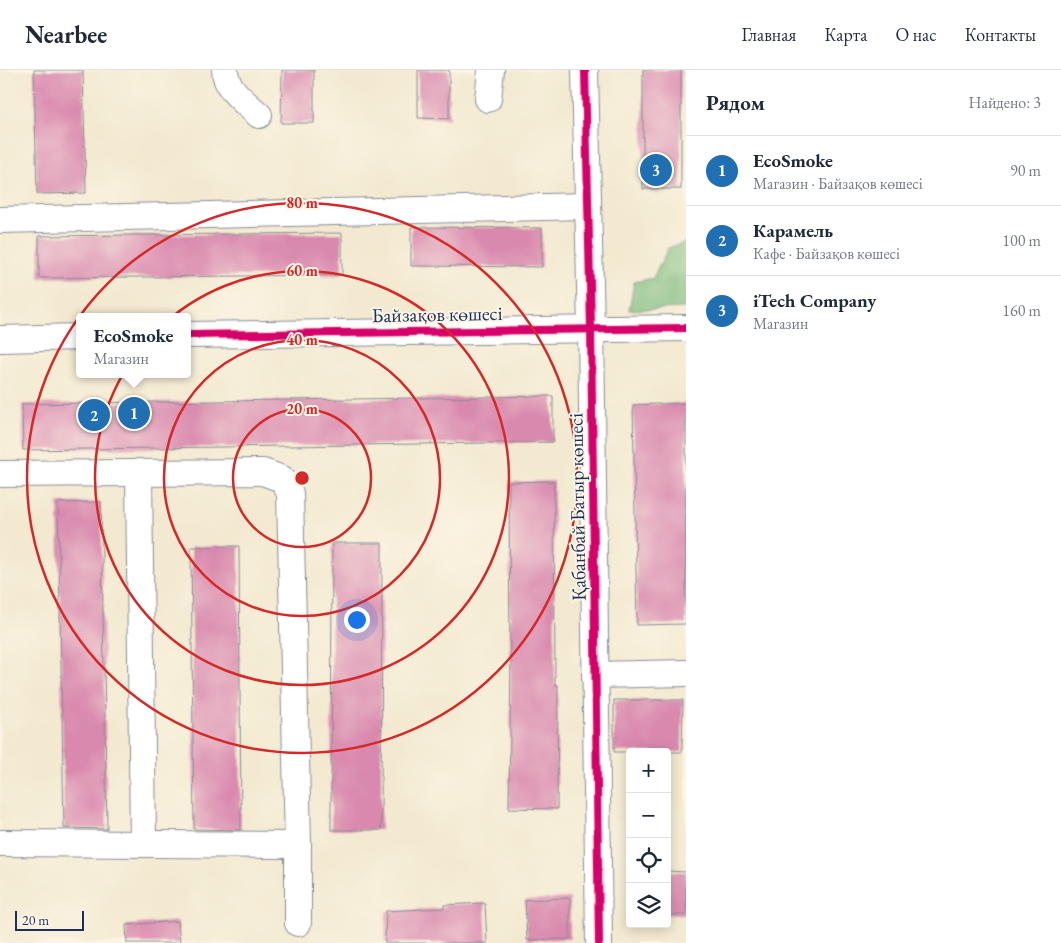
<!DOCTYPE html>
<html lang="ru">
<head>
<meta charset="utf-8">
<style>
  body { margin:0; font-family:"EB Garamond",serif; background:#f2f2f3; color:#1f2937 }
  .controls { position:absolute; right:15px; bottom:15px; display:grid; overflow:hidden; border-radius:5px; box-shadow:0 2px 12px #0003 }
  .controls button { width:45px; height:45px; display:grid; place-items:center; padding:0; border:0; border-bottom:1px solid #e0e1e3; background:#fff; color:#1f2937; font:25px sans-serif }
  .scale { position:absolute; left:15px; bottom:12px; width:69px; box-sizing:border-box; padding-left:5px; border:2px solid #1b2f5e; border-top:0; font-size:14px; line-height:18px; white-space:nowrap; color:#1b2f5e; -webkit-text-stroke:4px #fcf5e5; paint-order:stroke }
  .you { position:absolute; left:356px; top:549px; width:18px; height:18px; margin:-12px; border:4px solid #fff; border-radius:50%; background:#1a73e8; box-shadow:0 0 0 8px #1a73e833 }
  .badge { display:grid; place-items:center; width:32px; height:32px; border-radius:50%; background:#1f6fb2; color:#fff; font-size:16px; font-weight:700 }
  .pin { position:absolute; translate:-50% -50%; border:2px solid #fff; box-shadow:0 1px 5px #0006 }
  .popup { position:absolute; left:76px; top:243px; width:115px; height:65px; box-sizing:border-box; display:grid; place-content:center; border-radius:5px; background:#fff; filter:drop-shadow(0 1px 4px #0005); font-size:16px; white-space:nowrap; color:#747a83 }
  .popup b { font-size:19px; color:#1f2937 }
  .popup::after { content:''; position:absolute; left:50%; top:100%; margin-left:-10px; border:10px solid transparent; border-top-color:#fff }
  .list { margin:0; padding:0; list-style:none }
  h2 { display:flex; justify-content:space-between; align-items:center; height:65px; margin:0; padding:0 20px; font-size:21px }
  h2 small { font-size:16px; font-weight:400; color:#747a83 }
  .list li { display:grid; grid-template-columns:32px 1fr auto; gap:15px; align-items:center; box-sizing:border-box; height:70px; padding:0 20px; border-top:1px solid #e0e1e3 }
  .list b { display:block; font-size:19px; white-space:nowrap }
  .list p { margin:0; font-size:16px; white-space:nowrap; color:#747a83 }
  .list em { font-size:16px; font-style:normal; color:#747a83 }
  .icon { flex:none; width:28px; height:28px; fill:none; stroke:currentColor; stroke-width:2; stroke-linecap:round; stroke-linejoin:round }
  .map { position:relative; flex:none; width:686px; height:873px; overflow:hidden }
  header { display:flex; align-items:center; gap:30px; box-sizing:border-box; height:70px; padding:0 25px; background:#fff; border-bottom:1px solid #e0e1e3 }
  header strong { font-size:24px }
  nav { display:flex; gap:28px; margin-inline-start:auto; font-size:18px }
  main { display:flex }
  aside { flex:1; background:#fff }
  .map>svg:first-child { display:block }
  .forest { fill:#79b879; stroke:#4a746c }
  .building { fill:#d989ae }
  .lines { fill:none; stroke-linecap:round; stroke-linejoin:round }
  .minor-casing { stroke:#878c97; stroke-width:28 }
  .minor { stroke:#fff; stroke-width:26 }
  .cycleway-casing { stroke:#fcf5e5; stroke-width:11 }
  .cycleway { stroke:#d6006c; stroke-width:8 }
  .ring { fill:none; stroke:#d62828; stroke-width:2.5 }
  .labels { text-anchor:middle; stroke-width:4; stroke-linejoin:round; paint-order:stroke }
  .street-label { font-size:20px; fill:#1b2f5e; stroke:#fcf5e5 }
  .centre { fill:#d62828; stroke:#fcf5e5; stroke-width:2.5 }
  .ring-label { font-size:15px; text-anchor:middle; font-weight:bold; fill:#d62828; stroke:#fcf5e5; stroke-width:4; stroke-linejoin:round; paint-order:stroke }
</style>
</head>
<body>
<header>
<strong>Nearbee</strong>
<nav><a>Главная</a><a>Карта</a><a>О нас</a><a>Контакты</a></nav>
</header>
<main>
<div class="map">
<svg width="686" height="873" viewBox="0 0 686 873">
  <rect width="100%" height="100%" fill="#fcf5e5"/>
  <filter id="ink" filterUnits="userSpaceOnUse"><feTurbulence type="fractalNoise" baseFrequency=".02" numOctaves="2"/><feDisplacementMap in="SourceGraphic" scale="10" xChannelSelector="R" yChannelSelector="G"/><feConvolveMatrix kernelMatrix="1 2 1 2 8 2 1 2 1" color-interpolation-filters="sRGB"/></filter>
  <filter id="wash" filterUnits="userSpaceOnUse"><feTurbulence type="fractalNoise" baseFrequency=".0096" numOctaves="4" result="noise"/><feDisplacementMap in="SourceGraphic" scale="20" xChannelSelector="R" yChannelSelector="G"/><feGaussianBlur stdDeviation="1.12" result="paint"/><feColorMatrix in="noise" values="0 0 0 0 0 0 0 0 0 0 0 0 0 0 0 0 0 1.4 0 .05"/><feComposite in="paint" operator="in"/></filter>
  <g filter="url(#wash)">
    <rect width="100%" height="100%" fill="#f3e9d0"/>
    <path class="forest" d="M686,172V238L629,240L634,212L653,208L668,178Z"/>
    <g id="blocks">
      <g class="building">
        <path d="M34,0H83L86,123L37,124Z"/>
        <path d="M282,0H314V53H281Z"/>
        <path d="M418,0H449V49L418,48Z"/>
        <rect x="643" y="0" width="38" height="119"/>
        <path d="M411,157L542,158V197L411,196Z"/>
        <path d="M342,163V205L39,208V166Z"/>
        <path d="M553,326V372L23,380L22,334Z"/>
        <path d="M686,333V554L637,555L633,335Z"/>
        <path d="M554,411L555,615H558L557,739L509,738L511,588H510L509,412Z"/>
        <path d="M101,432L107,759L64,758L58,433Z"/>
        <path d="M332,473H382L381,760H331Z"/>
        <path d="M239,476L241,760L194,759L191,477Z"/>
        <path d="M614,630H683L682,682H614Z"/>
        <path d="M667,801L686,802V845H667Z"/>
        <path d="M570,828V869L527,870L525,830Z"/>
        <path d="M485,833L487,873H385L386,841L444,838V835Z"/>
        <path d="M178,851L180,873H127L126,855Z"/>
      </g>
    </g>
  </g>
  <g filter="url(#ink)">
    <use href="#blocks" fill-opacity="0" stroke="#878c97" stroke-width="1"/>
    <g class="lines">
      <g class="minor-casing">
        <g id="minor">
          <path d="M225,0C225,19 246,33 259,45"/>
          <path d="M585,0L591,258L599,873"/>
          <path d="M488,29L491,0"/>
          <path d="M0,150L588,136"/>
          <path d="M188,265L686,258"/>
          <path d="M0,269L80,267"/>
          <path d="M139,402L143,774"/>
          <path d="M0,404L263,402L282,409L290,423L298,775V853"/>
          <path d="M595,605L686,603"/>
          <path d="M0,773L298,775"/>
        </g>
      </g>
      <use href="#minor" class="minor"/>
      <g class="cycleway-casing">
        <g id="cycleway">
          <path d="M585,0L591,258L599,873"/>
          <path d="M188,265L686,258"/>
        </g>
      </g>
      <use href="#cycleway" class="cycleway"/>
    </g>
  </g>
  <g class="ring">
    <circle cx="302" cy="408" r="69"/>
    <circle cx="302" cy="408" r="138"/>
    <circle cx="302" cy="408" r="207"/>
    <circle cx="302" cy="408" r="275"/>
  </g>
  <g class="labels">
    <g class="street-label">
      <text transform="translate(437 244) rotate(-1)" y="7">Байзақов көшесі</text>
      <text transform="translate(577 437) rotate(-91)" y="7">Қабанбай Батыр көшесі</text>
    </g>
  </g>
  <circle cx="302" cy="408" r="8" class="centre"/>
  <g class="ring-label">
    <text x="302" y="138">80 m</text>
    <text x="302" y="206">60 m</text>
    <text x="302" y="275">40 m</text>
    <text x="302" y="344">20 m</text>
  </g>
</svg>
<div class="controls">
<button>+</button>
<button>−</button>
<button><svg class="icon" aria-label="locate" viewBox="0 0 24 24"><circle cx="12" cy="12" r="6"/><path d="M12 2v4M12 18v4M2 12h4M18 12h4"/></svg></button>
<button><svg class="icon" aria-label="layers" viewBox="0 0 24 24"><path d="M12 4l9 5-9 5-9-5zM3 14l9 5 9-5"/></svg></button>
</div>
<div class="scale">20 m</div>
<div class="you"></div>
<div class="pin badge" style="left:134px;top:343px">1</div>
<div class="popup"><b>EcoSmoke</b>Магазин</div>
<div class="pin badge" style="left:94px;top:345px">2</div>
<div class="pin badge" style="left:656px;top:100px">3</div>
</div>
<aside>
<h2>Рядом<small>Найдено: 3</small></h2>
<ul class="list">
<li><span class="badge">1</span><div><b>EcoSmoke</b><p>Магазин · Байзақов көшесі</p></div><em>90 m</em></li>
<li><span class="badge">2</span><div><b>Карамель</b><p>Кафе · Байзақов көшесі</p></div><em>100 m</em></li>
<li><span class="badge">3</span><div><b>iTech Company</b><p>Магазин</p></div><em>160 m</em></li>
</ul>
</aside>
</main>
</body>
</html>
